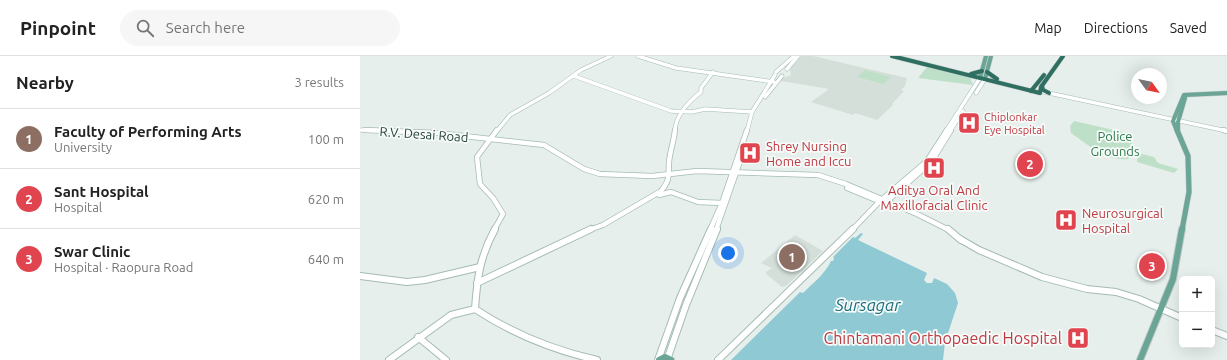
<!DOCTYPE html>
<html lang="en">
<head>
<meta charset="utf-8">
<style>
  body { margin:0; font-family:Ubuntu,sans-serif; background:#f6f6f6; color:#222 }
  .controls { position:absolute; right:12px; bottom:12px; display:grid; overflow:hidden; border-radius:6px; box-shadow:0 4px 16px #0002 }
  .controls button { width:36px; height:36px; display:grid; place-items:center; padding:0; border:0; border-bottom:1px solid #e0e0e0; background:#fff; color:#222; font:20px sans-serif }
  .compass { position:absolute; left:771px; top:12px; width:36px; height:36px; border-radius:50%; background:#fff; box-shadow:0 4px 16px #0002; rotate:123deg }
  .you { position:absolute; left:368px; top:197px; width:14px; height:14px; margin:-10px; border:3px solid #fff; border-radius:50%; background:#1a73e8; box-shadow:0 0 0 6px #1a73e833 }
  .badge { display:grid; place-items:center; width:26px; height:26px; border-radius:50%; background:#804e3d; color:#fff; font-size:13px; font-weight:700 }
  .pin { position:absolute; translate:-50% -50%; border:2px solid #fff; box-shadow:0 1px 4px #0006 }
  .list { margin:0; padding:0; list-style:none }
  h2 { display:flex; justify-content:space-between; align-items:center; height:52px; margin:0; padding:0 16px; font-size:17px }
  h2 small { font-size:13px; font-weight:400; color:#767676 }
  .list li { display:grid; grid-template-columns:26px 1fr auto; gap:12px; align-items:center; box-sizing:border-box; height:60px; padding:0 16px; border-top:1px solid #e0e0e0 }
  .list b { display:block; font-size:15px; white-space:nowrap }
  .list p { margin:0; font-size:13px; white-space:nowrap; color:#767676 }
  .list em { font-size:13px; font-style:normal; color:#767676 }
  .icon { flex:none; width:22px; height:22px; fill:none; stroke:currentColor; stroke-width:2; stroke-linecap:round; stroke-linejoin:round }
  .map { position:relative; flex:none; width:867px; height:304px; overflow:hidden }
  header { display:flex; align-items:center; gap:24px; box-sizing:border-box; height:56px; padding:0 20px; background:#fff; border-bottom:1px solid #e0e0e0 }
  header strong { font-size:19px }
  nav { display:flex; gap:22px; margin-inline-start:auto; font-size:14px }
  .search { width:280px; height:36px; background:#f6f6f6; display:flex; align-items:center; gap:10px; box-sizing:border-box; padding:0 14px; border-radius:22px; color:#767676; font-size:15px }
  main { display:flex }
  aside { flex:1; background:#fff }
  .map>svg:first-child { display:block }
  .built { fill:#d4dfda }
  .green { fill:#bfe0c8 }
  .water { fill:#8ec9d4 }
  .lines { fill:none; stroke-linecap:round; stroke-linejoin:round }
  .secondary-far2-casing { stroke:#a4bbb3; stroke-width:4.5 }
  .secondary-far1-casing { stroke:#a4bbb3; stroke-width:6 }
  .secondary-casing { stroke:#a4bbb3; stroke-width:8 }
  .primary-far2-casing { stroke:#c2cac8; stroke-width:5 }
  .primary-far1-casing { stroke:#c2cac8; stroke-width:6 }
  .primary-casing { stroke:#c2cac8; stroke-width:8 }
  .highway-casing { stroke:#c2cac8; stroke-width:5 }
  .secondary-far2 { stroke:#fff; stroke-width:3.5 }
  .secondary-far1 { stroke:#fff; stroke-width:4.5 }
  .secondary { stroke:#fff; stroke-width:6 }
  .primary-far2 { stroke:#6aa596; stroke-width:4 }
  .primary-far1 { stroke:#6aa596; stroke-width:5 }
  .primary { stroke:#6aa596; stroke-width:6 }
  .highway { stroke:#2f6f62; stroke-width:4 }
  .labels { text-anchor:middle; stroke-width:3.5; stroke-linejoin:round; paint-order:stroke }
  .far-health-label { font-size:11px; fill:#be3a42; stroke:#f7fbf9; text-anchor:start }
  .street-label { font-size:13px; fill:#24423a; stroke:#f7fbf9 }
  .park-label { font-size:13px; fill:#2d7a4b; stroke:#f7fbf9 }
  .health-label { font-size:13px; fill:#be3a42; stroke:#f7fbf9; text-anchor:start }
  .near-health-label { font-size:16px; fill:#be3a42; stroke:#f7fbf9; text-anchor:end }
  .near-water-label { font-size:17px; font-style:italic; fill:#1c6f80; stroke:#f7fbf9 }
</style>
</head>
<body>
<header>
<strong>Pinpoint</strong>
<div class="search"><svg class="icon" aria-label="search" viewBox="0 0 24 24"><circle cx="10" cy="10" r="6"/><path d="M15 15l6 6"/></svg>Search here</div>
<nav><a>Map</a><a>Directions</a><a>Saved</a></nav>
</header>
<main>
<aside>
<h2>Nearby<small>3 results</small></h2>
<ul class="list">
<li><span class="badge" style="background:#8d6e63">1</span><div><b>Faculty of Performing Arts</b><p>University</p></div><em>100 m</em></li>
<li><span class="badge" style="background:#e0444e">2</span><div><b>Sant Hospital</b><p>Hospital</p></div><em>620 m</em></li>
<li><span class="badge" style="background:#e0444e">3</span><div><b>Swar Clinic</b><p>Hospital · Raopura Road</p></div><em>640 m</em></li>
</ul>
</aside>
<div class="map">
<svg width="867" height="304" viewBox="0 0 867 304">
  <rect width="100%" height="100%" fill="#e6efeb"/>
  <g class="built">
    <path d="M441,0H453L547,22L545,30L541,34L544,35L532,48L533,49L517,64L495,57L493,59L451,46L469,33L421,25V23L431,19L430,14L432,10Z"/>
    <path d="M435,179L463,195L426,230L422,231L406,218V216L412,212L401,207Z"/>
  </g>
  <g class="green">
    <path d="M567,11L610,21L613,29L558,22Z"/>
    <path d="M505,14L531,21L523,28L497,21Z"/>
    <path d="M714,65L772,78L771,100L768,103C746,105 728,89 711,77L710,70Z"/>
    <path d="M778,97L794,101L798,107L818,113L814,117L777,106Z"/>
  </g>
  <path class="water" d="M501,177L503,178L498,184L567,217L564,224L567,227H572L574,222L587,228L595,237L598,247L585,286L583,304H371L431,245L440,236L443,237C453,227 465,218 471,205H473L474,202L473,201L493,181L495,182Z"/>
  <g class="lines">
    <g class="secondary-far2-casing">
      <g id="secondary-far2">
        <path d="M278,0L316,12L414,26"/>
        <path d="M427,13L438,0"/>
        <path d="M416,16L434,0"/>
        <path d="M214,20L311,55L332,56L345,53L392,56"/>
        <path d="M684,36L867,75"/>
        <path d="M616,37L625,23"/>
        <path d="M405,41L422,20"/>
        <path d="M0,74L31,75"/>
        <path d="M137,75L150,59L189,37L221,14L251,0"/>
        <path d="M315,75C315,60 329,45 341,36V32L353,16"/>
        <path d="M387,75L392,56L415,19"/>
        <path d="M586,75L620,22"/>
        <path d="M590,75L603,55"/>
      </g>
    </g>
    <g class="secondary-far1-casing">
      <g id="secondary-far1">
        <path d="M5,74L78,77L184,89L224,113L240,118L292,120L337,115L458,119L486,128L557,158L589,174"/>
        <path d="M863,74L867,75"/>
        <path d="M487,132L533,151"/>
        <path d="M299,139L311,136L338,146L362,147"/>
        <path d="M525,147L572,105L591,74"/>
        <path d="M134,174L143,158L133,142L120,128L117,101L137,74"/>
        <path d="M229,174L243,169L301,135C311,123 308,119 309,106C310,95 314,85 315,74"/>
        <path d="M350,174L362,147L387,74"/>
        <path d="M356,174L384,94"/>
        <path d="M492,174L519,146L567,105L587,74"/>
      </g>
    </g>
    <g class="secondary-casing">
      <g id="secondary">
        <path d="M135,173C120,200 117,223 115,253C153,278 193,294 237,304"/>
        <path d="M588,173L601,184"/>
        <path d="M600,183L619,194L682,221L727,233L756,236L779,243L822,262"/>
        <path d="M0,220L47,226L65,224L120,211"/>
        <path d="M117,227L231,173"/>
        <path d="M852,274L867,280"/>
        <path d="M58,281L86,304"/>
        <path d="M308,301L326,249L357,173"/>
        <path d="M29,304L91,259L115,253"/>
        <path d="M298,304L320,242L351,173"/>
        <path d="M358,304L493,173"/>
      </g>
    </g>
    <g class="primary-far2-casing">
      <g id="primary-far2">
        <path d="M620,22L626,0"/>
        <path d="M625,23L631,0"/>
        <path d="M817,75L813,65L824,39L867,37"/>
        <path d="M818,75V66L825,42"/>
      </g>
    </g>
    <g class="primary-far1-casing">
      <path id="primary-far1" d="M817,74L828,100L829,136L822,174"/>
    </g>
    <g class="primary-casing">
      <g id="primary">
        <path d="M299,304L305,301L311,304"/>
        <path d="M780,304L813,223L822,173"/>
      </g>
    </g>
    <g class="highway-casing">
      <g id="highway">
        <path d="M532,0L680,37L681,31L703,0"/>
        <path d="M627,16L637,23"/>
        <path d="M611,18L622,15"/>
        <path d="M682,30L683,34L689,37"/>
        <path d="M671,35L684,19"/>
      </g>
    </g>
    <use href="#secondary-far2" class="secondary-far2"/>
    <use href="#secondary-far1" class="secondary-far1"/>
    <use href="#secondary" class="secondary"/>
    <use href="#primary-far2" class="primary-far2"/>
    <use href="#primary-far1" class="primary-far1"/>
    <use href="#primary" class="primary"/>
    <use href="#highway" class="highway"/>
  </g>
  <defs>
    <g id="hospital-square" transform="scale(1.15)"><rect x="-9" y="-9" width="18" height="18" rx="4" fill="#e0444e" stroke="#f7fbf9"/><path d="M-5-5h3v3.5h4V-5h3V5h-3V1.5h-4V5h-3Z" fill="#fff"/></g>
  </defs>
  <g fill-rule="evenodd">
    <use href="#hospital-square" x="609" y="67"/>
    <use href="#hospital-square" x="390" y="97"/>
    <use href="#hospital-square" x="574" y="112"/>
    <use href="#hospital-square" x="706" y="164"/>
    <use href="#hospital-square" x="718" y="282"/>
  </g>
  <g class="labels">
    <g class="far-health-label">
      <text x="624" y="65">Chiplonkar<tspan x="624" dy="13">Eye Hospital</tspan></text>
    </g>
    <g class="street-label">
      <text transform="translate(64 78) rotate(4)" y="5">R.V. Desai Road</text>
    </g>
    <g class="park-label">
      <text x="755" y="85">Police<tspan x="755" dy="15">Grounds</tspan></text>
    </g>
    <g class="health-label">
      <text x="406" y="95">Shrey Nursing<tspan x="406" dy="15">Home and Iccu</tspan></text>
      <text x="574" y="139" text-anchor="middle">Aditya Oral And<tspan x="574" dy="15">Maxillofacial Clinic</tspan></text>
      <text x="722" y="162">Neurosurgical<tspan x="722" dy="15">Hospital</tspan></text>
    </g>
    <g class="near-health-label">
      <text x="702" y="288">Chintamani Orthopaedic Hospital</text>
    </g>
    <g class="near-water-label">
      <text x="508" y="255">Sursagar</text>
    </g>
  </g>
</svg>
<div class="controls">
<button>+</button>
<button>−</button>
</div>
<svg class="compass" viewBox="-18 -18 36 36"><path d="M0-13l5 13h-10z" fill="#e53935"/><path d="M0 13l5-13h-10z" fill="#767676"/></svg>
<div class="you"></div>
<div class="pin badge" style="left:432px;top:201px;background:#8d6e63">1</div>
<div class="pin badge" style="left:670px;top:108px;background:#e0444e">2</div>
<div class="pin badge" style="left:792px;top:210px;background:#e0444e">3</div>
</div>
</main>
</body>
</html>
